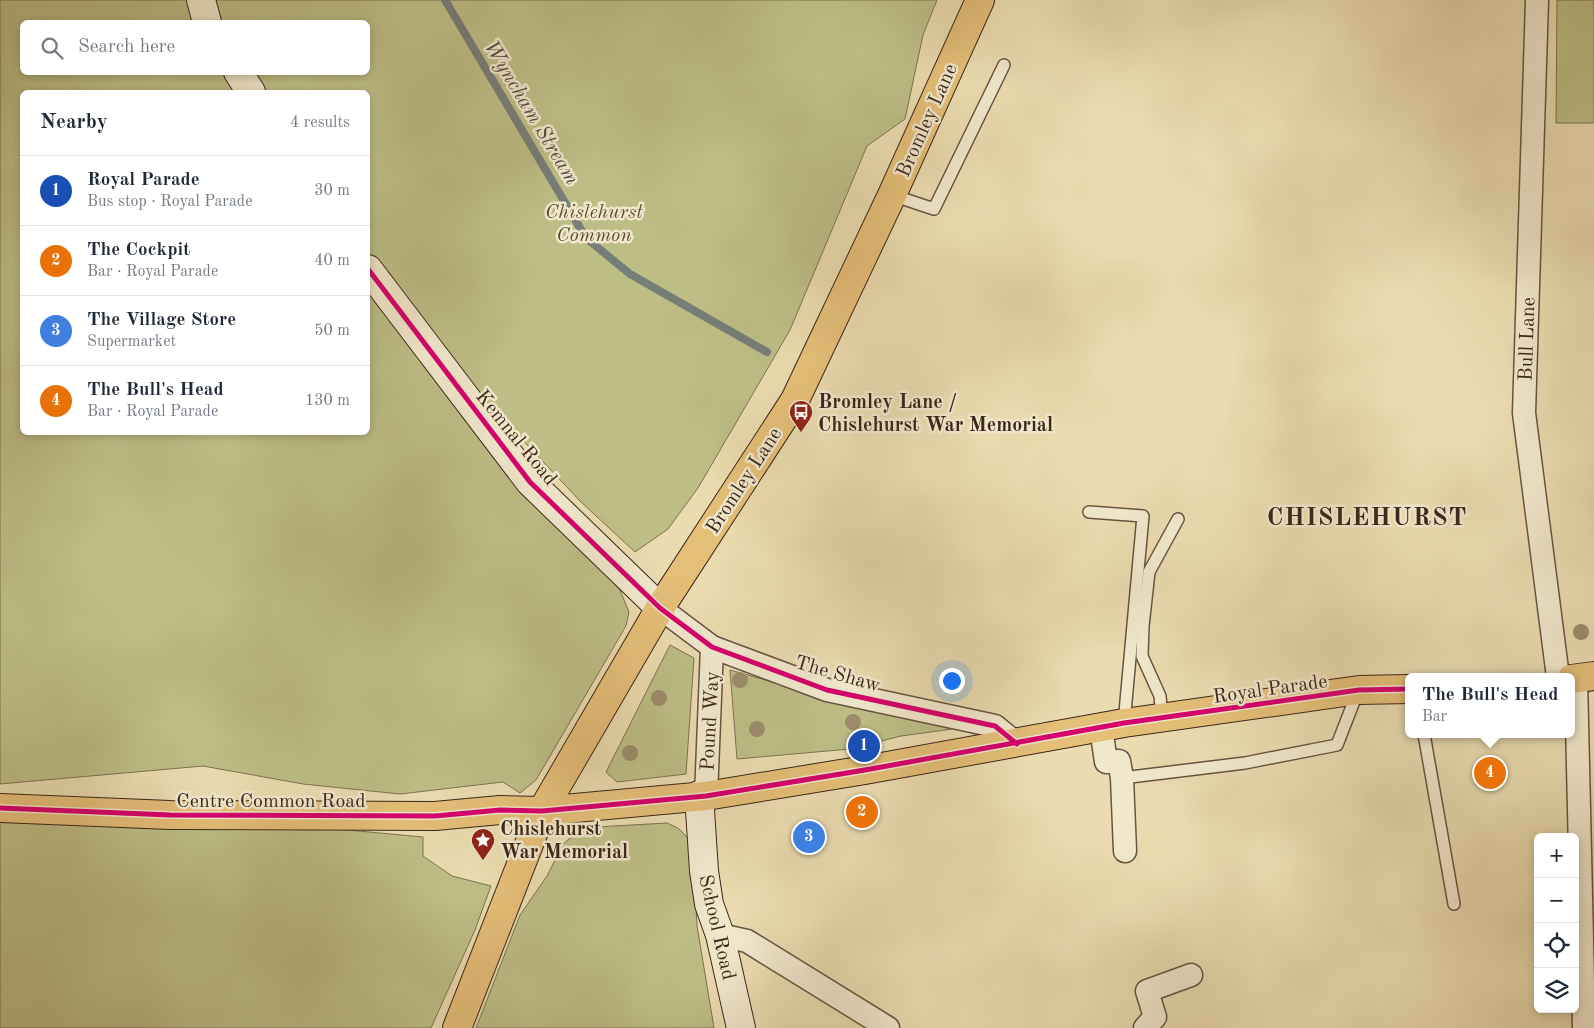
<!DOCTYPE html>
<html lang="en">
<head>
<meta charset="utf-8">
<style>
  body { margin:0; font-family:"Old Standard TT",serif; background:#f6f6f7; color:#1f2937 }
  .controls { position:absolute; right:15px; bottom:15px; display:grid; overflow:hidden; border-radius:8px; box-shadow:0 2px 8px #0003 }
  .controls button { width:45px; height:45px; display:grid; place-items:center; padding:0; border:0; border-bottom:1px solid #e0e1e3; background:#fff; color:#1f2937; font:25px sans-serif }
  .you { position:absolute; left:951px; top:680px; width:18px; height:18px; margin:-12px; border:4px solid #fff; border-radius:50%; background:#1a73e8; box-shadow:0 0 0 8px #1a73e833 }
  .badge { display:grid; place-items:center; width:32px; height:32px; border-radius:50%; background:#0b8043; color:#fff; font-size:16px; font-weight:700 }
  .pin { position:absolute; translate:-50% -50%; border:2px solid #fff; box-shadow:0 1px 5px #0006 }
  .popup { position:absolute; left:1405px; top:673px; width:170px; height:65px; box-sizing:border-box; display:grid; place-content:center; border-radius:8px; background:#fff; filter:drop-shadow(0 1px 4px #0005); font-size:16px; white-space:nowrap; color:#747a83 }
  .popup b { font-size:19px; color:#1f2937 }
  .popup::after { content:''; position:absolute; left:50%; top:100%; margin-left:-10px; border:10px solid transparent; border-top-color:#fff }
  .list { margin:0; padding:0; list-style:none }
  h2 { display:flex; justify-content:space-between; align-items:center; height:65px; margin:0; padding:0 20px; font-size:21px }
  h2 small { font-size:16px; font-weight:400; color:#747a83 }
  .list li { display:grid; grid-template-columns:32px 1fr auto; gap:15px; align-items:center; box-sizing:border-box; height:70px; padding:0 20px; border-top:1px solid #e0e1e3 }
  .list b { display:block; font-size:19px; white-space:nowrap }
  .list p { margin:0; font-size:16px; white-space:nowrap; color:#747a83 }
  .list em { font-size:16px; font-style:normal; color:#747a83 }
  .icon { flex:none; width:28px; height:28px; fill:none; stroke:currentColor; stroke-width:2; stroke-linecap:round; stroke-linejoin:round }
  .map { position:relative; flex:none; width:1594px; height:1028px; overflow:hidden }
  .search { position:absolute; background:#fff; box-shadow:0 2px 8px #0003; left:20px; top:20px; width:350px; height:55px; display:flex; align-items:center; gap:12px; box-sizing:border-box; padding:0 18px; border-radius:8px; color:#747a83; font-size:19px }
  .panel { position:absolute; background:#fff; box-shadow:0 2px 8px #0003; left:20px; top:90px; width:350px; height:345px; border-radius:8px }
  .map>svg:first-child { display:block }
  .green { fill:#bdbe86; stroke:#7c7250; fill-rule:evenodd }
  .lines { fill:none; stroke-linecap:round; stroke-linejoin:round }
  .stream { stroke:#767e78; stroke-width:8 }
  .lane-casing { stroke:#685440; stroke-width:14 }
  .street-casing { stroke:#685440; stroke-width:25 }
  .secondary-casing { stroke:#3c261a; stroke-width:30 }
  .primary-casing { stroke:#3c261a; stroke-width:30 }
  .lane { stroke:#f1e8cc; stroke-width:11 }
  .street { stroke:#f1e8cc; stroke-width:22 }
  .secondary { stroke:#f1e8cc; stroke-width:28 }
  .primary { stroke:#e5be78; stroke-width:28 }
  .cycleway-casing { stroke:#f1e8cc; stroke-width:8 }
  .cycleway { stroke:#d6006c; stroke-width:5 }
  .tree { fill:#9c8d6c }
  .labels { text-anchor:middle; stroke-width:5; stroke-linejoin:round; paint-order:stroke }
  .street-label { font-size:20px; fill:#3c261a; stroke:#f1e8cc }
  .park-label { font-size:20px; font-style:italic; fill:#5c4c35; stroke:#f1e8cc }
  .poi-label { font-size:20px; font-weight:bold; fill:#3c261a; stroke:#f1e8cc; text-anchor:start }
  .water-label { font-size:21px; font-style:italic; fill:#544b41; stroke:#f1e8cc }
  .district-label { font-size:25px; font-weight:bold; letter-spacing:1px; fill:#3c261a; stroke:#f1e8cc }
</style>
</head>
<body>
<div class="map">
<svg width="1594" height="1028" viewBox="0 0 1594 1028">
  <rect width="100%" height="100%" fill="#eadcb0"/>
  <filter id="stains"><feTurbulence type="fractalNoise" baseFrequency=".004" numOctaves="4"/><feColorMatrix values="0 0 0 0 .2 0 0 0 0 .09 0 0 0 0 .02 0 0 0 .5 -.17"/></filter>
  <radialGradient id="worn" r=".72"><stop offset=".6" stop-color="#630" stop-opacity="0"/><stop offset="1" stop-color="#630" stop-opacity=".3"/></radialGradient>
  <g class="green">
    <path d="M0,0H937L923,35L905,119L867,146L790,330L698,488L668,529L635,552L581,502L514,431L497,445L617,583L629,612L626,626L536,780L520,793L503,782L400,794L303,784L203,766L0,784ZM22,22H368V72H22ZM22,92H368V432H22Z"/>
    <path d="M1557,0H1594V123H1556Z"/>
    <path d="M670,645L694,658L686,774L617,782L606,772Z"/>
    <path d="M730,670L769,681L843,705L967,727L901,736L850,749L737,759Z"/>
    <path d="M0,813L250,821L423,837V856L452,876L491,886L475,930L431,1028H0Z"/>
    <path d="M667,823L678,828L687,837L693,852L697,926L714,1028H476L520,915L547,876L563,844L574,835L596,827Z"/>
  </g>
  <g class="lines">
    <path class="stream" d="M445,0L586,238L630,274L767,352"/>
    <g class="lane-casing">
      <g id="lane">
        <path d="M892,195L934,209L1004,65"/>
        <path d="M1089,512L1143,516L1124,723"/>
        <path d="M1162,718L1160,696L1142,656L1143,626L1149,572L1178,519"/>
        <path d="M1424,734L1454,904"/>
        <path d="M1122,778L1245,763L1337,745L1358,691"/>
      </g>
    </g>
    <g class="street-casing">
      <g id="street">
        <path d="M1537,0L1524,413L1558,677"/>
        <path d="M660,608L712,647L827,690L995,726L1017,744"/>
        <path d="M1576,678L1584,1028"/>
        <path d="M1101,728L1106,762L1119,761L1122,778L1125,851"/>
        <path d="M706,796L712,647"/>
        <path d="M720,935L747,941L888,1028"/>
        <path d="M1145,1028L1155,1017L1147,991L1191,975"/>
      </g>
    </g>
    <g class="secondary-casing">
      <g id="secondary">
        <path d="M201,0L207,22"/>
        <path d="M238,72L251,92"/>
        <path d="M368,269L530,482L660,608"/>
        <path d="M699,795L704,871L709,904L720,935L741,1028"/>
      </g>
    </g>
    <g class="primary-casing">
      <g id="primary">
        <path d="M1571,679L1594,676"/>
        <path d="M0,808L170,815L435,816L500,810L542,811L706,796L865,770L1124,723L1359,690L1409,689"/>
        <path d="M457,1028L542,811L660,608L795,400L892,195L980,0"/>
      </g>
    </g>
    <use href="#lane" class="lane"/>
    <use href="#street" class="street"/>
    <use href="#secondary" class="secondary"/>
    <use href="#primary" class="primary"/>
    <g class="cycleway-casing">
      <g id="cycleway">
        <path d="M368,269L530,482L660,608L712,647L827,690L995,726L1017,744"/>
        <path d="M0,808L170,815L435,816L500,810L542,811L706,796L865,770L1124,723L1359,690L1409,689"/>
      </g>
    </g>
    <use href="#cycleway" class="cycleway"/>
  </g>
  <g class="tree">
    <circle cx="1581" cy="632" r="8"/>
    <circle cx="740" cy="680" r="8"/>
    <circle cx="659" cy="698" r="8"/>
    <circle cx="853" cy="722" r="8"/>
    <circle cx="757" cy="729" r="8"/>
    <circle cx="630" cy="753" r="8"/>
  </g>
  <defs>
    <g id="bus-pin" transform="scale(1.25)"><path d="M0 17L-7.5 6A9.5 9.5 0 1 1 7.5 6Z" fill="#8f2418" stroke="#f1e8cc"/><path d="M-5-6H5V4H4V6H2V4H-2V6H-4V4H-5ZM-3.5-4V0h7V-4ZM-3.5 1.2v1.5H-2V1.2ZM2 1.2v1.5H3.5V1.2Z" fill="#fff"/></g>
    <g id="sight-pin" transform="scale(1.25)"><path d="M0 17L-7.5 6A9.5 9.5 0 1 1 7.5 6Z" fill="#8f2418" stroke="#f1e8cc"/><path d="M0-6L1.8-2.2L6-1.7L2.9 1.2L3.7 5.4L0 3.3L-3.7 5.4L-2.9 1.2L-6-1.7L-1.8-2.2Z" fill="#fff"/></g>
  </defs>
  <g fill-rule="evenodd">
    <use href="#bus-pin" x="801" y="412"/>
    <use href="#sight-pin" x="483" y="840"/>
  </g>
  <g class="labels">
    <g class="street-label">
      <text transform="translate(926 120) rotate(-66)" y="7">Bromley Lane</text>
      <text transform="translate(1526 339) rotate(-88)" y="7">Bull Lane</text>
      <text transform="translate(517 437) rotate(51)" y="7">Kemnal Road</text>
      <text transform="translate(743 480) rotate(-57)" y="7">Bromley Lane</text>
      <text transform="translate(838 673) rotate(16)" y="7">The Shaw</text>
      <text transform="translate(1270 688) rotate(-8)" y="7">Royal Parade</text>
      <text transform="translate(709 721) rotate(-87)" y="7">Pound Way</text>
      <text x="271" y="807">Centre Common Road</text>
      <text transform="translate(718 927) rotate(77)" y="7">School Road</text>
    </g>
    <g class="park-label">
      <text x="594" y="218">Chislehurst<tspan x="594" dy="23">Common</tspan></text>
    </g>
    <g class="poi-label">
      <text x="818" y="408">Bromley Lane /<tspan x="818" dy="23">Chislehurst War Memorial</tspan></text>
      <text x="500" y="835">Chislehurst<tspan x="500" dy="23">War Memorial</tspan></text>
    </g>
    <g class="water-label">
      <text transform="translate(532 112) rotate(59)" y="7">Wyncham Stream</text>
    </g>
    <g class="district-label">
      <text x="1367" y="525">CHISLEHURST</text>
    </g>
  </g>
  <rect width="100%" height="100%" filter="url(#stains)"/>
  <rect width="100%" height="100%" fill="url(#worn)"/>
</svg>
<div class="controls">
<button>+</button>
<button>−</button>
<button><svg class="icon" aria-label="locate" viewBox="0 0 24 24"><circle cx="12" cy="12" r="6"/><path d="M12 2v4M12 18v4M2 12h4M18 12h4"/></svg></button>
<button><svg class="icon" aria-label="layers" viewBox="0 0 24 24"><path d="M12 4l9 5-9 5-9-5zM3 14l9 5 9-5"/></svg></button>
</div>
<div class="you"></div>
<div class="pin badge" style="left:864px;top:746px;background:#1a4fb4">1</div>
<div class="pin badge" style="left:862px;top:812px;background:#e8710a">2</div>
<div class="pin badge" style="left:809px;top:837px;background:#3f7fe0">3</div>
<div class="pin badge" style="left:1490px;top:773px;background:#e8710a">4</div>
<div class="popup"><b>The Bull's Head</b>Bar</div>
<div class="search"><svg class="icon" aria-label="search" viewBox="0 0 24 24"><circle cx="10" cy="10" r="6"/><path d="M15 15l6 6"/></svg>Search here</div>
<section class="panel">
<h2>Nearby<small>4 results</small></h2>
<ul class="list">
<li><span class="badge" style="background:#1a4fb4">1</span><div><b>Royal Parade</b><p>Bus stop · Royal Parade</p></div><em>30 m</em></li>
<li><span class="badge" style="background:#e8710a">2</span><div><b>The Cockpit</b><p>Bar · Royal Parade</p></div><em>40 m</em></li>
<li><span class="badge" style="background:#3f7fe0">3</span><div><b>The Village Store</b><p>Supermarket</p></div><em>50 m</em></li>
<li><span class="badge" style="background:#e8710a">4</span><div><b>The Bull's Head</b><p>Bar · Royal Parade</p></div><em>130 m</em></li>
</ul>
</section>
</div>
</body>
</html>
